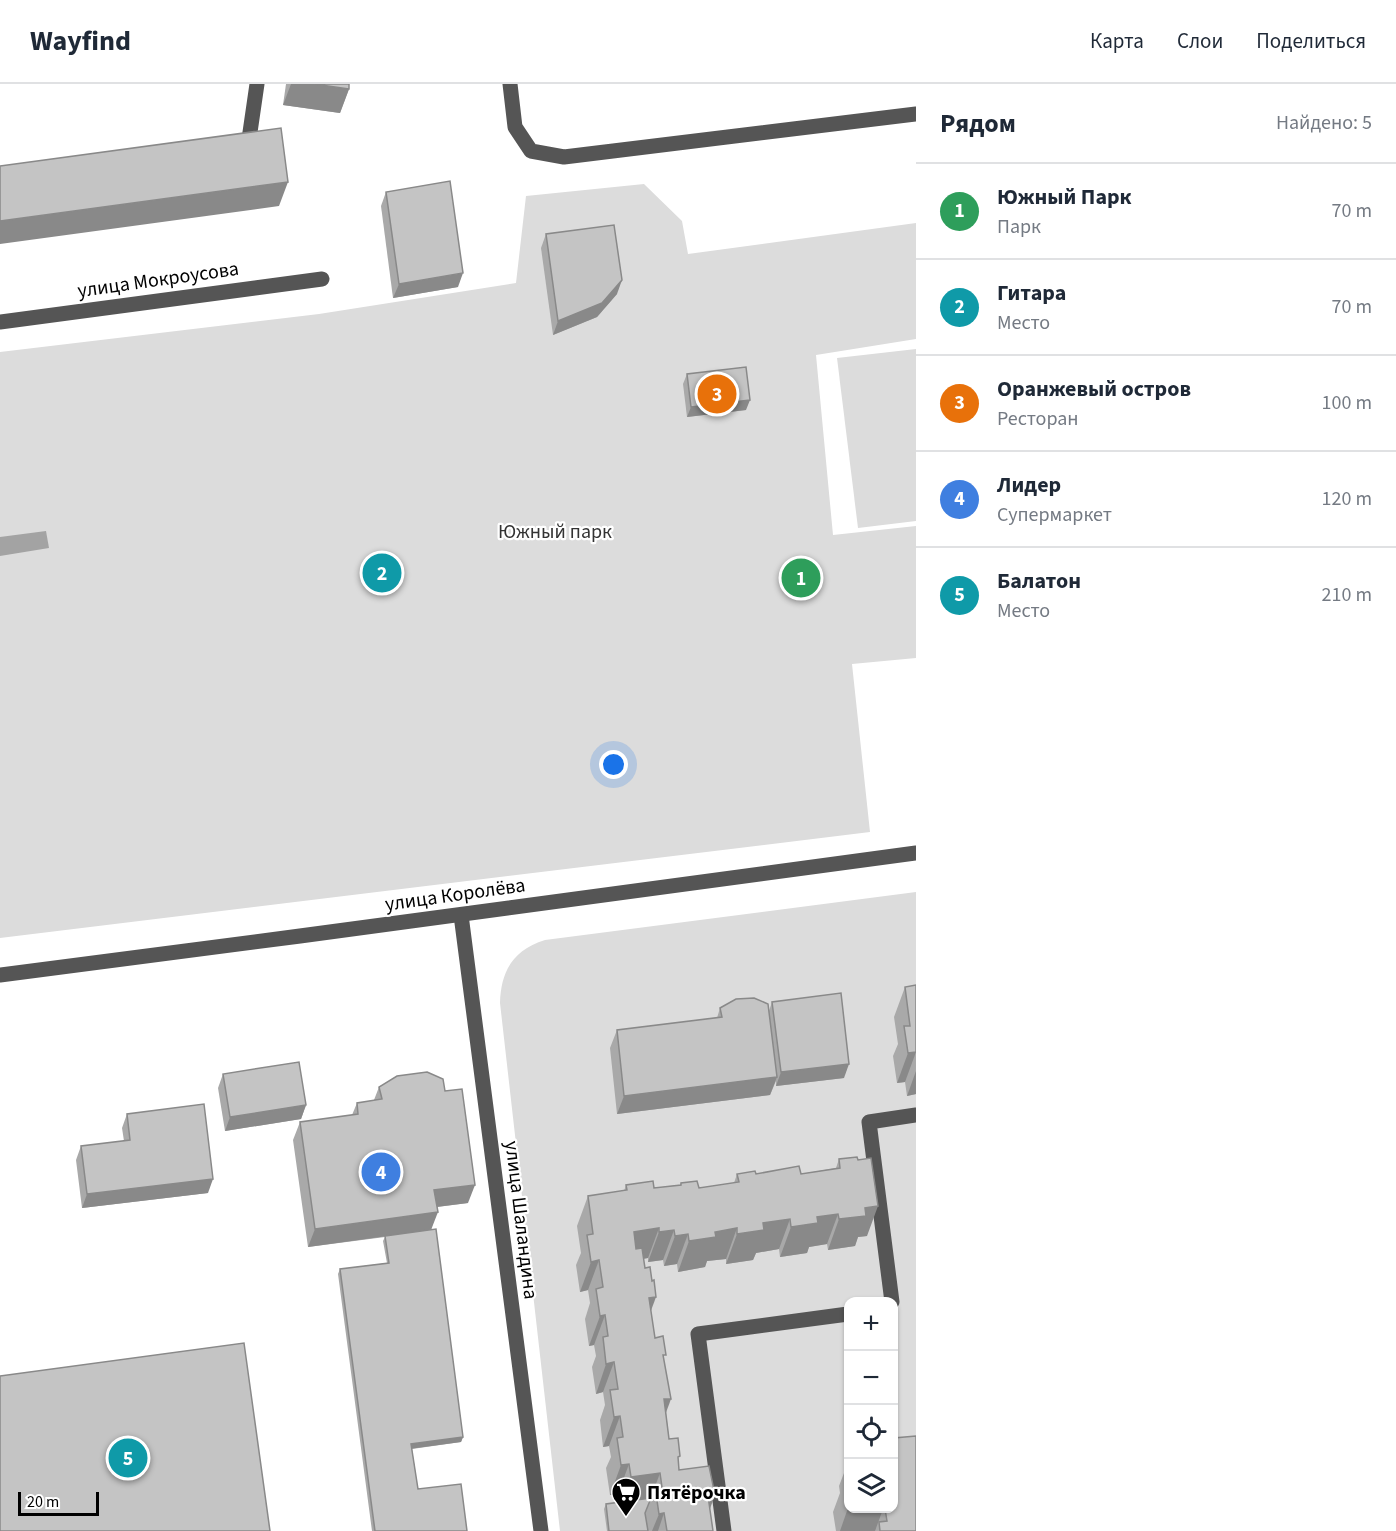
<!DOCTYPE html>
<html lang="ru">
<head>
<meta charset="utf-8">
<style>
  body { margin:0; font-family:"Source Sans 3",sans-serif; background:#f2f2f3; color:#1f2937 }
  .controls { position:absolute; right:18px; bottom:18px; display:grid; overflow:hidden; border-radius:12px; box-shadow:0 2px 4px #0004 }
  .controls button { width:54px; height:54px; display:grid; place-items:center; padding:0; border:0; border-bottom:2px solid #e0e1e3; background:#fff; color:#1f2937; font:30px sans-serif }
  .scale { position:absolute; left:18px; bottom:15px; width:81px; box-sizing:border-box; padding-left:6px; border:3px solid #000; border-top:0; font-size:16px; line-height:21px; white-space:nowrap; color:#000; -webkit-text-stroke:4px #fff; paint-order:stroke }
  .you { position:absolute; left:614px; top:681px; width:21px; height:21px; margin:-15px; border:4px solid #fff; border-radius:50%; background:#1a73e8; box-shadow:0 0 0 9px #1a73e833 }
  .badge { display:grid; place-items:center; width:39px; height:39px; border-radius:50%; background:#7c3aed; color:#fff; font-size:20px; font-weight:700 }
  .pin { position:absolute; translate:-50% -50%; border:3px solid #fff; box-shadow:0 2px 6px #0006 }
  .list { margin:0; padding:0; list-style:none }
  h2 { display:flex; justify-content:space-between; align-items:center; height:78px; margin:0; padding:0 24px; font-size:26px }
  h2 small { font-size:20px; font-weight:400; color:#747a83 }
  .list li { display:grid; grid-template-columns:39px 1fr auto; gap:18px; align-items:center; box-sizing:border-box; height:96px; padding:0 24px; border-top:2px solid #e0e1e3 }
  .list b { display:block; font-size:22px; white-space:nowrap }
  .list p { margin:0; font-size:20px; white-space:nowrap; color:#747a83 }
  .list em { font-size:20px; font-style:normal; color:#747a83 }
  .icon { flex:none; width:33px; height:33px; fill:none; stroke:currentColor; stroke-width:2; stroke-linecap:round; stroke-linejoin:round }
  .map { position:relative; flex:none; width:916px; height:1447px; overflow:hidden }
  header { display:flex; align-items:center; gap:36px; box-sizing:border-box; height:84px; padding:0 30px; background:#fff; border-bottom:2px solid #e0e1e3 }
  header strong { font-size:28px }
  nav { display:flex; gap:33px; margin-inline-start:auto; font-size:21px }
  main { display:flex }
  aside { flex:1; background:#fff }
  .map>svg:first-child { display:block }
  .green { fill:#dcdcdc; fill-rule:evenodd }
  .water { fill:#a3a3a3 }
  .lines { fill:none; stroke-linecap:round; stroke-linejoin:round }
  .minor { stroke:#555; stroke-width:15 }
  .wall { fill:#a9a9a9 }
  .shaded-wall { fill:#898989 }
  .building { fill:#c4c4c4; stroke:#898989; stroke-width:1.5 }
  .labels { text-anchor:middle; stroke-width:4.5; stroke-linejoin:round; paint-order:stroke }
  .street-label { font-size:20px; fill:#000; stroke:#fff }
  .park-label { font-size:20px; fill:#333; stroke:#fff }
  .poi-label { font-size:20px; font-weight:bold; fill:#000; stroke:#fff; text-anchor:start }
</style>
</head>
<body>
<header>
<strong>Wayfind</strong>
<nav><a>Карта</a><a>Слои</a><a>Поделиться</a></nav>
</header>
<main>
<div class="map">
<svg width="916" height="1447" viewBox="0 0 916 1447">
  <rect width="100%" height="100%" fill="#fff"/>
  <g class="green">
    <path d="M644,100L682,137L688,170L916,139V255L816,271L833,451L916,442V574L852,580L870,748L0,854V268L319,230L516,199L526,112Z"/>
    <path d="M916,265V437L858,444L837,274Z"/>
    <path d="M916,808V1447H560L500,919C501,887 513,866 545,856ZM848,1218H894V1424H848Z"/>
  </g>
  <path class="water" d="M46,447L49,464L0,472V453Z"/>
  <g class="lines">
    <g class="minor">
      <path d="M510,0L515,43L531,67L564,73L916,30"/>
      <path d="M244,63L248,62L257,0"/>
      <path d="M0,238L322,195"/>
      <path d="M461,831L541,1447"/>
      <path d="M0,891L300,852L916,769"/>
      <path d="M892,1218L869,1038L916,1031"/>
      <path d="M724,1447L698,1250L848,1230"/>
    </g>
  </g>
  <g class="wall">
    <path d="M286,0H349V5L340,29L283,21Z"/>
    <path d="M386,108L458,203L393,214L381,122Z"/>
    <path d="M546,150L617,210L597,233L553,251L541,164Z"/>
    <path d="M687,290L746,326L687,333L683,300Z"/>
    <path d="M916,901V1010L907,1012L905,998L897,999L893,972L898,960L894,933L905,903Z"/>
    <path d="M772,918L844,994L776,1002V997L770,1011L617,1030L610,964L617,946L717,934L720,924L769,927Z"/>
    <path d="M223,990L306,1021L301,1035L225,1047L218,1004Z"/>
    <path d="M379,1003L445,1007L468,1119L437,1123L431,1146L463,1353L461,1358L412,1365L418,1405L467,1447H372L338,1190L340,1185L387,1179L383,1157L385,1153L308,1163L293,1056L300,1038L352,1031L357,1019L374,1016Z"/>
    <path d="M127,1030L208,1109L82,1124L76,1076L81,1062L124,1057L122,1044Z"/>
    <path d="M839,1075L867,1152L858,1153L855,1162L828,1166L827,1160L809,1163L807,1169L780,1173L779,1165L756,1169L753,1176L726,1180V1175L707,1177L705,1183L678,1188L677,1180L664,1182L663,1176L648,1178V1174L643,1175L655,1254L664,1276L666,1329L669,1355L678,1378L679,1386L710,1426L713,1447H607L604,1425L606,1420L620,1419L618,1410L610,1411L606,1384L611,1373L609,1362L603,1363L600,1336L605,1321L603,1308L596,1310L592,1283L596,1272L594,1261L589,1262L585,1235L590,1219L588,1206L580,1208L576,1181L581,1169L577,1142L588,1112L624,1107L626,1101L654,1104L680,1101L681,1099L699,1104L734,1099L737,1090H801L836,1084Z"/>
    <path d="M849,1376V1425H894L916,1447H836L833,1428L840,1409L839,1402Z"/>
  </g>
  <g class="shaded-wall">
    <path d="M291,0H314L349,5L340,29L283,21Z"/>
    <path d="M288,98L279,122L0,160V137Z"/>
    <path d="M463,189L458,203L393,214L399,200Z"/>
    <path d="M622,196L617,210L597,233L553,251L558,237Z"/>
    <path d="M750,316L746,326L687,333L691,323Z"/>
    <path d="M916,968L905,998L897,999L908,969Z"/>
    <path d="M849,980L844,994L776,1002L781,988Z"/>
    <path d="M916,987V1010L907,1012Z"/>
    <path d="M777,993L770,1011L617,1030L624,1012Z"/>
    <path d="M306,1021L301,1035L225,1047L230,1033Z"/>
    <path d="M213,1095L208,1109L82,1124L87,1110Z"/>
    <path d="M475,1101L468,1119L428,1124L434,1106Z"/>
    <path d="M878,1122L867,1152L858,1153L855,1162L828,1166L839,1135L865,1124Z"/>
    <path d="M438,1128L431,1146L308,1163L315,1145Z"/>
    <path d="M838,1130L827,1160L809,1163L807,1169L780,1173L791,1143L817,1133Z"/>
    <path d="M790,1135L779,1165L756,1169L753,1176L726,1180L737,1150L763,1139Z"/>
    <path d="M659,1144L648,1174L623,1178L634,1148Z"/>
    <path d="M737,1144L726,1175L707,1177L705,1183L678,1188L689,1157L715,1148Z"/>
    <path d="M674,1146L663,1176L648,1178L659,1148Z"/>
    <path d="M688,1150L677,1180L664,1182L675,1152Z"/>
    <path d="M599,1176L588,1206L580,1208L591,1178Z"/>
    <path d="M656,1213L645,1243L649,1214Z"/>
    <path d="M605,1231L594,1261L589,1262L600,1232Z"/>
    <path d="M614,1278L603,1308L596,1310L606,1280Z"/>
    <path d="M664,1315H671L660,1345Z"/>
    <path d="M620,1332L609,1362L603,1363L614,1333Z"/>
    <path d="M463,1353L461,1358L409,1365L411,1360Z"/>
    <path d="M629,1380L618,1410L610,1411L621,1381Z"/>
    <path d="M660,1389L649,1419L620,1423L631,1393Z"/>
    <path d="M715,1411L704,1441L708,1412Z"/>
    <path d="M848,1424L883,1425L875,1447H840Z"/>
    <path d="M664,1429L658,1447H652L659,1430Z"/>
  </g>
  <g class="building">
    <path d="M314,0H349V5Z"/>
    <path d="M281,44L288,98L0,137V82Z"/>
    <path d="M450,97L463,189L399,200L386,108Z"/>
    <path d="M614,141L622,196L602,219L558,237L546,150Z"/>
    <path d="M746,283L750,316L691,323L687,290Z"/>
    <path d="M916,901V968L908,969L904,942H910L905,903Z"/>
    <path d="M841,909L849,980L781,988L772,918Z"/>
    <path d="M754,914L768,920L777,993L624,1012L617,946L722,933L720,924L736,915Z"/>
    <path d="M299,978L306,1021L230,1033L223,990Z"/>
    <path d="M427,988L443,995L445,1007L462,1005L475,1101L434,1106L438,1128L315,1145L300,1038L358,1030L357,1019L382,1015L379,1003L397,992Z"/>
    <path d="M204,1020L213,1095L87,1110L81,1062L130,1056L127,1030Z"/>
    <path d="M857,1073L858,1076L871,1074L878,1122L865,1124L866,1132L839,1135L838,1130L817,1133L818,1139L791,1143L790,1135L763,1139L764,1146L737,1150V1144L715,1148L716,1153L689,1157L688,1150L675,1152L674,1146L659,1148V1144L634,1148L636,1165L642,1164L645,1184L650,1183L652,1197L654,1196L656,1213L649,1214L655,1254L663,1252L666,1271H663L671,1315H664L669,1355L678,1354L680,1372L678,1373L679,1386L709,1382L715,1411L708,1412L713,1447H667L664,1429L659,1430L655,1403H662L660,1389L631,1393L629,1380L621,1381L617,1354L623,1353L620,1332L614,1333L610,1306L618,1305L614,1278L606,1280L603,1253L608,1252L605,1231L600,1232L596,1205L603,1203L599,1176L591,1178L587,1151L593,1150L588,1112L627,1106L626,1101L653,1097L654,1104L681,1101V1099L697,1097L699,1104L739,1098L737,1090L755,1087L756,1090L799,1082L801,1090L840,1084L839,1075Z"/>
    <path d="M436,1145L463,1353L411,1360L418,1405L461,1400L467,1447H375L340,1185L389,1179L385,1152Z"/>
    <path d="M244,1259L270,1447H0V1292Z"/>
    <path d="M916,1352V1447H880L879,1438L887,1437L885,1425H894V1354Z"/>
    <path d="M845,1394H849V1414Z"/>
    <path d="M651,1414L645,1429L648,1447H609L606,1420Z"/>
  </g>
  <defs>
    <g id="supermarket-pin" transform="scale(1.5)"><path d="M0 17L-7.5 6A9.5 9.5 0 1 1 7.5 6Z" fill="#000" stroke="#fff"/><path d="M-6-5.5h2.5l.6 2H6L4.5 2H-2.5L-4.4-4H-6ZM-1.5 3.2a1.3 1.3 0 1 0 .1 0ZM3 3.2a1.3 1.3 0 1 0 .1 0Z" fill="#fff"/></g>
  </defs>
  <g fill-rule="evenodd">
    <use href="#supermarket-pin" x="626" y="1408"/>
  </g>
  <g class="labels">
    <g class="street-label">
      <text transform="translate(158 195) rotate(-8)" y="7">улица Мокроусова</text>
      <text transform="translate(455 810) rotate(-8)" y="7">улица Королёва</text>
      <text transform="translate(522 1136) rotate(83)" y="7">улица Шаландина</text>
    </g>
    <g class="park-label">
      <text x="555" y="454">Южный парк</text>
    </g>
    <g class="poi-label">
      <text x="647" y="1415">Пятёрочка</text>
    </g>
  </g>
</svg>
<div class="controls">
<button>+</button>
<button>−</button>
<button><svg class="icon" aria-label="locate" viewBox="0 0 24 24"><circle cx="12" cy="12" r="6"/><path d="M12 2v4M12 18v4M2 12h4M18 12h4"/></svg></button>
<button><svg class="icon" aria-label="layers" viewBox="0 0 24 24"><path d="M12 4l9 5-9 5-9-5zM3 14l9 5 9-5"/></svg></button>
</div>
<div class="scale">20 m</div>
<div class="you"></div>
<div class="pin badge" style="left:801px;top:494px;background:#2e9e5b">1</div>
<div class="pin badge" style="left:382px;top:489px;background:#0f9aa8">2</div>
<div class="pin badge" style="left:717px;top:310px;background:#e8710a">3</div>
<div class="pin badge" style="left:381px;top:1088px;background:#3f7fe0">4</div>
<div class="pin badge" style="left:128px;top:1374px;background:#0f9aa8">5</div>
</div>
<aside>
<h2>Рядом<small>Найдено: 5</small></h2>
<ul class="list">
<li><span class="badge" style="background:#2e9e5b">1</span><div><b>Южный Парк</b><p>Парк</p></div><em>70 m</em></li>
<li><span class="badge" style="background:#0f9aa8">2</span><div><b>Гитара</b><p>Место</p></div><em>70 m</em></li>
<li><span class="badge" style="background:#e8710a">3</span><div><b>Оранжевый остров</b><p>Ресторан</p></div><em>100 m</em></li>
<li><span class="badge" style="background:#3f7fe0">4</span><div><b>Лидер</b><p>Супермаркет</p></div><em>120 m</em></li>
<li><span class="badge" style="background:#0f9aa8">5</span><div><b>Балатон</b><p>Место</p></div><em>210 m</em></li>
</ul>
</aside>
</main>
</body>
</html>
